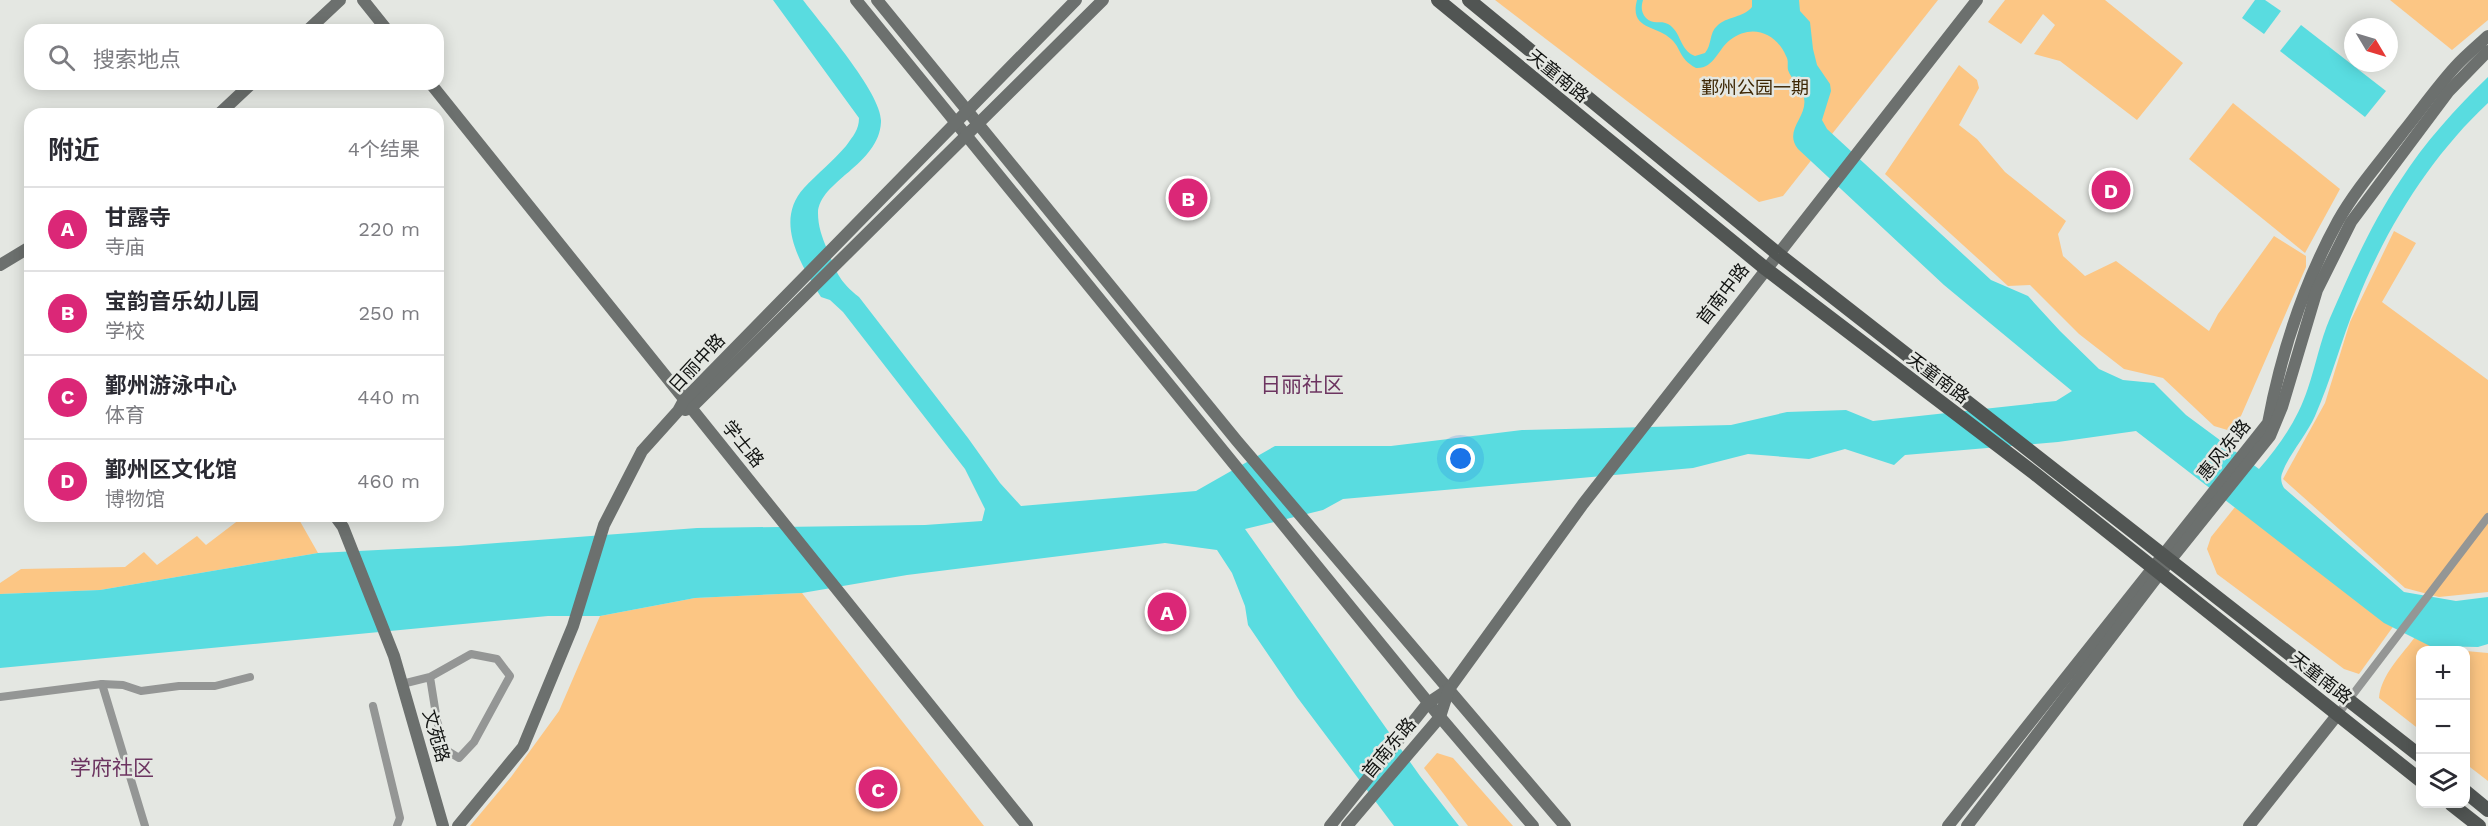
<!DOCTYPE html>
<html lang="zh">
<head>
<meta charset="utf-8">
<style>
  body { margin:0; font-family:"Work Sans","Noto Sans SC",sans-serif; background:#f2f2f3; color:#2b2b33 }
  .controls { position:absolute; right:18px; bottom:18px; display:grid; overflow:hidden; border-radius:12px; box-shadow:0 3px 15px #0003 }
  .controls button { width:54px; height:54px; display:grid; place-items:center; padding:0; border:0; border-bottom:2px solid #e1e1e2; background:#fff; color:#2b2b33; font:30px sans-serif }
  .compass { position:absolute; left:2344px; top:18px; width:54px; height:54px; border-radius:50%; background:#fff; box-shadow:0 3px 15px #0003; rotate:128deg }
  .you { position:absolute; left:1461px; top:459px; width:21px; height:21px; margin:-15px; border:4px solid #fff; border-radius:50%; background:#1a73e8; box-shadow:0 0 0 9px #1a73e833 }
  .badge { display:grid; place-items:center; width:39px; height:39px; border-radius:50%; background:#db2777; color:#fff; font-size:20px; font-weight:700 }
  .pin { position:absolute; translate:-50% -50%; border:3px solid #fff; box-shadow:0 2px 6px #0006 }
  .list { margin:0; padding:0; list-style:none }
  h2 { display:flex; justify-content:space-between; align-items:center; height:78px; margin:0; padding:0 24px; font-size:26px }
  h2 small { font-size:20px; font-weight:400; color:#7c7c81 }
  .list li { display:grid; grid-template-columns:39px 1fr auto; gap:18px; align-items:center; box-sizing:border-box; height:84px; padding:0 24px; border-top:2px solid #e1e1e2 }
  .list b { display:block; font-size:22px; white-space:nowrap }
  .list p { margin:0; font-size:20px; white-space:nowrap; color:#7c7c81 }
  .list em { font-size:20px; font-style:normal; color:#7c7c81 }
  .icon { flex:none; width:33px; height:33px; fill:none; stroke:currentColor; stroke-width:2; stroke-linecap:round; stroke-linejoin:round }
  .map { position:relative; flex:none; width:2488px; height:826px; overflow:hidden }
  .search { position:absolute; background:#fff; box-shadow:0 3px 15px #0003; left:24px; top:24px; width:420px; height:66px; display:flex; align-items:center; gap:15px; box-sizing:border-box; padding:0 21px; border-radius:18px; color:#7c7c81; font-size:22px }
  .panel { position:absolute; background:#fff; box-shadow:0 3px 15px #0003; left:24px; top:108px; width:420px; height:414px; border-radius:18px }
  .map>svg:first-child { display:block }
  .green { fill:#fcc684 }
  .water { fill:#59dce0 }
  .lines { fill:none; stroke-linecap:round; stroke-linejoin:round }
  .street { stroke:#949695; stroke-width:8 }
  .secondary { stroke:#6c706e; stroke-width:12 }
  .primary { stroke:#515553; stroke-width:14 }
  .labels { text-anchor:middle; stroke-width:5; stroke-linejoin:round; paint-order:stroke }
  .street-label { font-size:18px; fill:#111311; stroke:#e4e7e2 }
  .park-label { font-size:18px; fill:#3e2705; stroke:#e4e7e2 }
  .quarter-label { font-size:21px; fill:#6c3460; stroke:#e4e7e2 }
</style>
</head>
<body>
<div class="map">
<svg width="2488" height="826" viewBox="0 0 2488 826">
  <rect width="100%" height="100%" fill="#e4e7e2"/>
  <g class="green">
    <path d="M1495,0H1938L1783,196L1759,202Z"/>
    <path d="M2005,0H2105L2183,63L2137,120L2060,61L2034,54L2055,25L2043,14L2021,44L1988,22Z"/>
    <path d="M2390,0H2488V20L2452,50Z"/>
    <path d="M1959,65L1977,80L1979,88L1959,125L1977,139L2005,172L2066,221L2058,234L2063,256L2085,276L2116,261L2209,331L2218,314L2274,236L2306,256V267L2234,432L2214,426L2163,378L2124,369L2079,334L2030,285L2008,286L1885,174Z"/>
    <path d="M2233,103L2340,189L2305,253L2189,159Z"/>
    <path d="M2394,231L2416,243L2382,302L2488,380V592L2439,597L2405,588L2283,479L2325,403L2350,322Z"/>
    <path d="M2235,507L2395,624L2359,674L2344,669L2217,574L2207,549L2211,537Z"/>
    <path d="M244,516H297L318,553L100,590L0,594V583L21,569L125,567L144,552L157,565L197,536L206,545Z"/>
    <path d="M802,593L984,826H470L511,777L559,711L600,616L695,598Z"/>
    <path d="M2415,637L2465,650H2420V730L2379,698C2381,675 2401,656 2415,637Z"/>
    <path d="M2466,651L2488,653V781L2466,764Z"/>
    <path d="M1437,753L1453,758L1513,826H1468L1424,768Z"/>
  </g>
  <g class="water">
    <path d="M773,0H803C821,24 883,95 881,122C879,165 819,181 818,213C818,226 822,237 827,249C837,273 838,280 859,297L968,438L1000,483L1021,506L1196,491L1275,446H1391L1522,430L1731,425L1787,412L1846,410L1873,421L2056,401L2072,391L1944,285L1798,149C1783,130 1808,117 1804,98C1803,87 1791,80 1788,70C1787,65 1789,61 1786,56C1776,33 1752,23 1730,40C1718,49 1714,69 1696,68C1678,58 1682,49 1671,39C1657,25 1629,30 1637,0H1643C1641,7 1641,12 1646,18C1652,25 1661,20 1668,24C1682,32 1679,50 1695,56L1705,53C1712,45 1709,33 1717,26C1727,16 1743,18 1752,7V0H1799L1800,11L1810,22L1813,49L1817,65L1830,84L1831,91L1822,120L1827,129L1991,280L2028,296L2060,331L2099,369L2123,380L2154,383L2186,415L2259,469C2280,445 2298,419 2308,388C2316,365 2320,341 2330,318C2350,272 2372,222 2400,181C2424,143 2456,108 2488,77V103C2431,156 2384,231 2356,304C2341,341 2331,380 2315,416C2307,434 2289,455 2283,471C2280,477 2281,483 2284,488L2404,592L2456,601L2488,597V644L2478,647L2430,646L2384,623L2136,431L2058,442L1905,455L1894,465L1845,449L1809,459L1748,454L1693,468L1343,499L1323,510L1245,529L1420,776L1459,826H1394L1297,697L1248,625L1245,606L1232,573L1217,550L1165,543L907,575L802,593L695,598L600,616H548L0,668V594L100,590L318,553L458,546L697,528L925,525L982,521L985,509L965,469L843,312L830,300L821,297C802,266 773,222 804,188C817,174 833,161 846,146C853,136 859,130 859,118Z"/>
    <path d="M2255,0H2265L2281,11L2264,34L2242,18Z"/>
    <path d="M2301,25L2386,91L2365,117L2280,51Z"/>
  </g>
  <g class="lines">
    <g class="street">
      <path d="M102,684L123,685L141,691L179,686H215L250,677"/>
      <path d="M402,684L430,677L471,654L497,659L510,676L474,742L459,758L446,750L437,721L430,677"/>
      <path d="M0,697L102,684L145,826"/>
      <path d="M373,706L400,818L397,826"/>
      <path d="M2338,714L2488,517"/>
    </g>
    <g class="secondary">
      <path d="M363,0L387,30"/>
      <path d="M856,0L1440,717L1533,826"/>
      <path d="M877,0L1237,441L1565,826"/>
      <path d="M308,30L340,0"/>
      <path d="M431,84L1027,826"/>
      <path d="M219,114L251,84"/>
      <path d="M0,265L30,247"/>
      <path d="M685,410L691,408L1103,0"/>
      <path d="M335,516L343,527L394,656L443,826"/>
      <path d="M458,826L523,747L573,626L604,525L642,451L678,411L684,400L1076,0"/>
      <path d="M1330,826L1428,703L1449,689L1583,504L1977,0"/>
      <path d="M1347,826L1440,717L1449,689"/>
      <path d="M1948,826L2268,423C2281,354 2304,283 2338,221C2356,189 2381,161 2403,132C2420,111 2436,88 2455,67C2465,56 2477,46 2488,36"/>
      <path d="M1967,826L2160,573L2270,436L2282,407L2317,290L2351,222L2449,91L2488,51"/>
      <path d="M2249,826L2338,714"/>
    </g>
    <g class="primary">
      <path d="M1438,0L1766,269L2034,473L2420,780"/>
      <path d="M1469,0L1778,254L2420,756"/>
      <path d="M2466,792L2488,810"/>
      <path d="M2451,804L2479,826"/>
    </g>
  </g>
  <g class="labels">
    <g class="street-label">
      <text transform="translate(1558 76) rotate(39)" y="6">天童南路</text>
      <text transform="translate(1723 294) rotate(-52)" y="6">首南中路</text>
      <text transform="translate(697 363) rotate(-47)" y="6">日丽中路</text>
      <text transform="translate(1938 378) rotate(37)" y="6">天童南路</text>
      <text transform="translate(743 444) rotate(51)" y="6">学士路</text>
      <text transform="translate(2224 450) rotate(-51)" y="6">惠风东路</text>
      <text transform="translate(2321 678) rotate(38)" y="6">天童南路</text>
      <text transform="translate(436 736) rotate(74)" y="6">文苑路</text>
      <text transform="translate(1389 748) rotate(-50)" y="6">首南东路</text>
    </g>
    <g class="park-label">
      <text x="1755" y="94">鄞州公园一期</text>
    </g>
    <g class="quarter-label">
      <text x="1302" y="392">日丽社区</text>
      <text x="112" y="775">学府社区</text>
    </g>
  </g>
</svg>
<div class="controls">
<button>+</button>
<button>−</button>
<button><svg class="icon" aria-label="layers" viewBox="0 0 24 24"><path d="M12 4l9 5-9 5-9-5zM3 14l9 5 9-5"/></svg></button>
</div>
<svg class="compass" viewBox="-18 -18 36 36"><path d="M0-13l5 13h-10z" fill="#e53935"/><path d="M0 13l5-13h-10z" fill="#7c7c81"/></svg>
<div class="you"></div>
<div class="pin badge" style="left:1167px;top:612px">A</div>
<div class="pin badge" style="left:1188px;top:198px">B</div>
<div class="pin badge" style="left:878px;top:789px">C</div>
<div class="pin badge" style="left:2111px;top:190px">D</div>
<div class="search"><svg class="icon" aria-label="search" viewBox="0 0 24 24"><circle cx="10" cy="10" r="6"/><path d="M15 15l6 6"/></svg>搜索地点</div>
<section class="panel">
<h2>附近<small>4个结果</small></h2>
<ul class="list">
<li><span class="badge">A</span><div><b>甘露寺</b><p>寺庙</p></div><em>220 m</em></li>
<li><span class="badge">B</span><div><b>宝韵音乐幼儿园</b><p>学校</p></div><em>250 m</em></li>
<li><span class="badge">C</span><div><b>鄞州游泳中心</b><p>体育</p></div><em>440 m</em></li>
<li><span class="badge">D</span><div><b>鄞州区文化馆</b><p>博物馆</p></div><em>460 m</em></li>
</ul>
</section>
</div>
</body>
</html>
